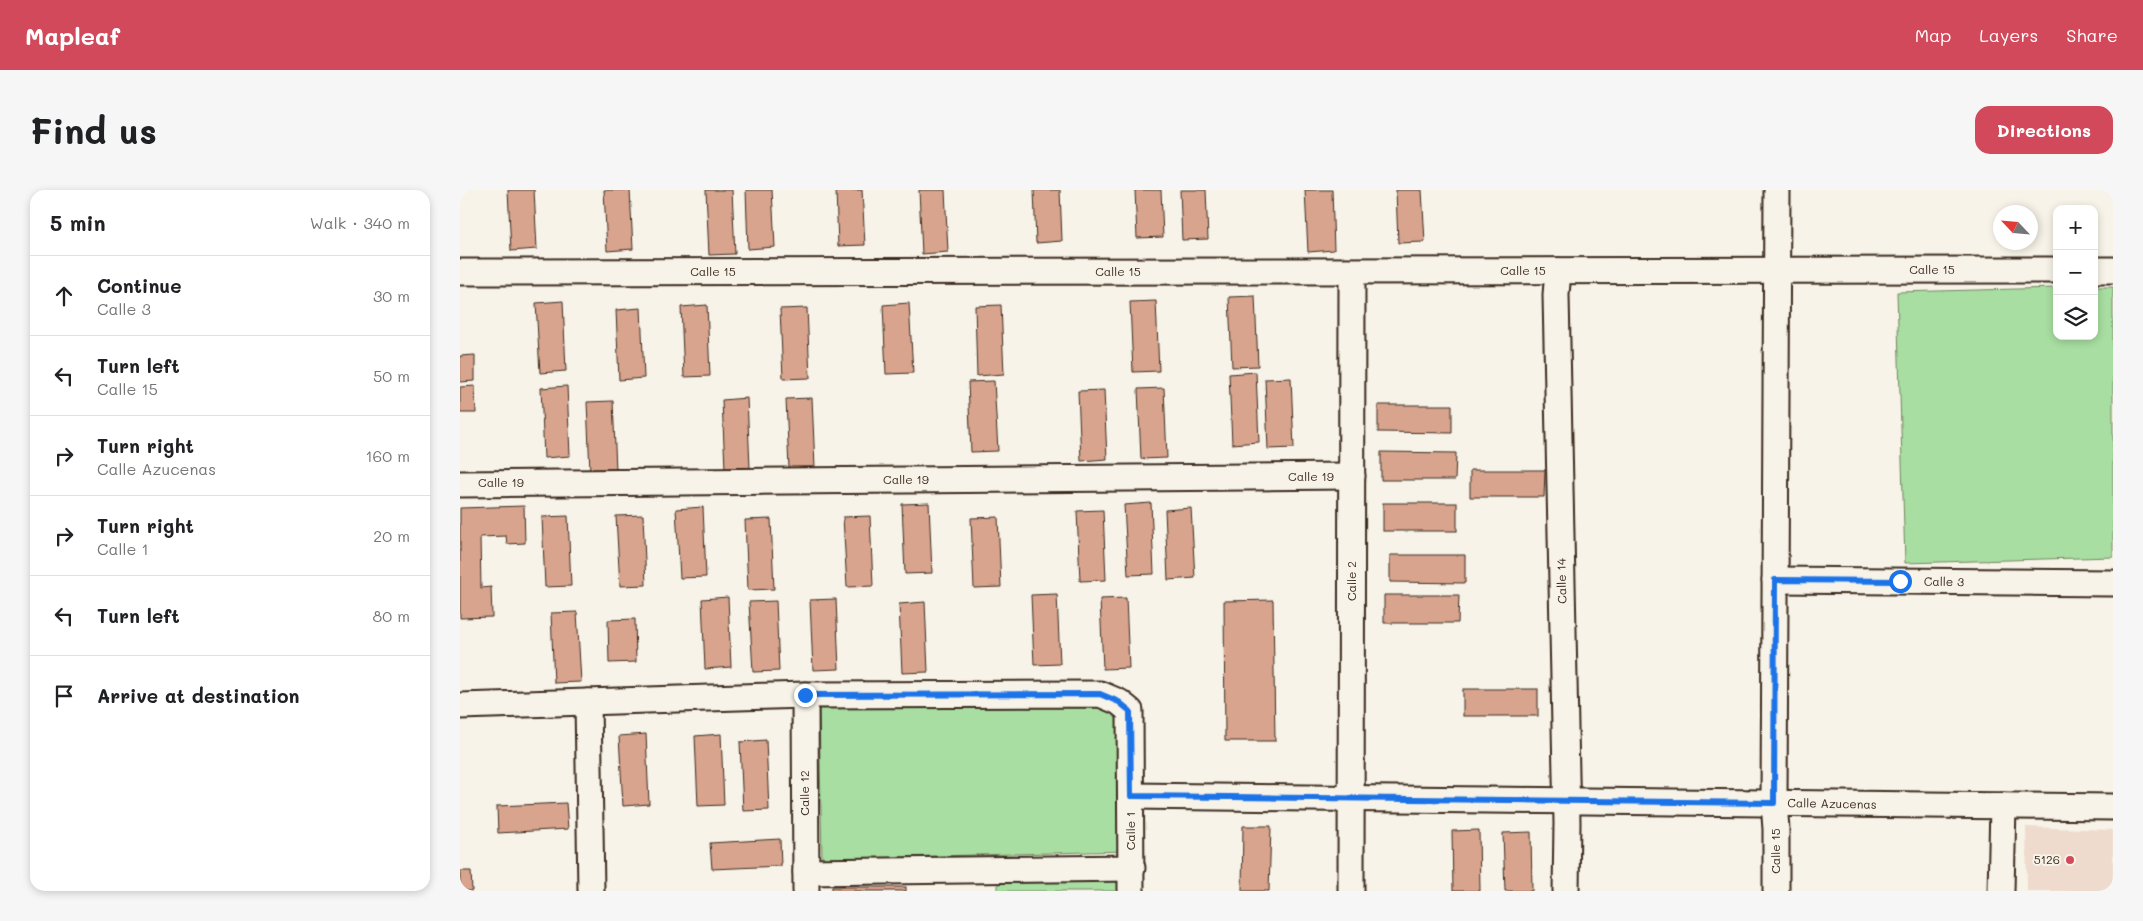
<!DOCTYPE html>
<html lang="en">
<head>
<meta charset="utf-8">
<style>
  body { margin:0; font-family:Mali,sans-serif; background:#f6f6f6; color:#202124 }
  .controls { position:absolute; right:15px; top:15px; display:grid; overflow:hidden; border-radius:10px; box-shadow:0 2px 8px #0003 }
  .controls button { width:45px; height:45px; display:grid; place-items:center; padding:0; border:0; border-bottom:1px solid #e0e0e0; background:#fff; color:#202124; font:25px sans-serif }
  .compass { position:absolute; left:1533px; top:15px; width:45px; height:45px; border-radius:50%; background:#fff; box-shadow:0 2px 8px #0003; rotate:296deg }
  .stop { position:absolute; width:15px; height:15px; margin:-11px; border:4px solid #1a73e8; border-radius:50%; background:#fff }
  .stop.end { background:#1a73e8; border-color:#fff; box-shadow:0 1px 5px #0008 }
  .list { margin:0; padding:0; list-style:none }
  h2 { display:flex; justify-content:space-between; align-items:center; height:65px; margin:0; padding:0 20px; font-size:21px }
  h2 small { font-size:16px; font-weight:400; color:#757577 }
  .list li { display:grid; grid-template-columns:32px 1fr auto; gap:15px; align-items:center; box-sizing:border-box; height:80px; padding:0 20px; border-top:1px solid #e0e0e0 }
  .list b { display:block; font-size:19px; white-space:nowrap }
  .list p { margin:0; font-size:16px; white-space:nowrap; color:#757577 }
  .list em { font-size:16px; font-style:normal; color:#757577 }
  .icon { flex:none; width:28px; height:28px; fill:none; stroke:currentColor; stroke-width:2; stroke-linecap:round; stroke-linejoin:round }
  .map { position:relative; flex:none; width:1653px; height:701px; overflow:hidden; border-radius:15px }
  header { display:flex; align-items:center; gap:30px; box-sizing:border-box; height:70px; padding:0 25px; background:#d1495b; color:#fff }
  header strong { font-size:24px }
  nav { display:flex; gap:28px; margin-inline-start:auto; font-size:18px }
  .intro { display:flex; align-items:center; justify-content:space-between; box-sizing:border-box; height:120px; padding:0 30px }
  h1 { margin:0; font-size:35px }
  .button { padding:12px 22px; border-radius:15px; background:#d1495b; color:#fff; font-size:18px; font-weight:700 }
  main { display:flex; gap:30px; padding:0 30px }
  aside { flex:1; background:#fff; border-radius:15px; box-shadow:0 2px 8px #0003 }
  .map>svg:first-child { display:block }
  .built { fill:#eedbcd }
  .green { fill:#a8dea1; stroke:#728460 }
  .building { fill:#d8a48e; stroke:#3b2a1e }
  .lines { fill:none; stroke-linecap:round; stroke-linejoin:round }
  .street-casing { stroke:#3b2a1e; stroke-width:29 }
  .street { stroke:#f7f3e8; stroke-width:25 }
  .route { stroke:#1a73e8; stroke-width:6 }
  .poi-dot { fill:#d1495b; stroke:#f7f3e8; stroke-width:2 }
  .labels { text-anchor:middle; stroke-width:4; stroke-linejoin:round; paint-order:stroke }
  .street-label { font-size:12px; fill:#3b2a1e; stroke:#f7f3e8 }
  .poi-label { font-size:12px; fill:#3b2a1e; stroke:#f7f3e8; text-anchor:end }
</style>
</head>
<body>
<header>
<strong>Mapleaf</strong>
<nav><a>Map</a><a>Layers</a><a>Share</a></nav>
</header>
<div class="intro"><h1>Find us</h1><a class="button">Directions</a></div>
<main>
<aside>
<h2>5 min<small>Walk · 340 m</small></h2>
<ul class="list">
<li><svg class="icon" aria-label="ahead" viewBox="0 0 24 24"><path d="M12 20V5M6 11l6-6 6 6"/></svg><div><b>Continue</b><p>Calle 3</p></div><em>30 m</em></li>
<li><svg class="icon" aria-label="left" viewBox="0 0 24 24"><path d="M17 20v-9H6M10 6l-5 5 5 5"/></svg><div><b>Turn left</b><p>Calle 15</p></div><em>50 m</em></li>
<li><svg class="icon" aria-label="right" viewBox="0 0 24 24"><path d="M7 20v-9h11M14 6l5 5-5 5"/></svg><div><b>Turn right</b><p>Calle Azucenas</p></div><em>160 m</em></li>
<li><svg class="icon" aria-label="right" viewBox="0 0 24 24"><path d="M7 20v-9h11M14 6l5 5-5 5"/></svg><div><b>Turn right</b><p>Calle 1</p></div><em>20 m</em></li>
<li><svg class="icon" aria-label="left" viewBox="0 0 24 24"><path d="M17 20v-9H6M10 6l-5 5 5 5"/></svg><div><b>Turn left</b></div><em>80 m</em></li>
<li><svg class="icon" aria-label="arrive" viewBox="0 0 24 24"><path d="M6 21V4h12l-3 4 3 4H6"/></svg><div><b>Arrive at destination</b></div></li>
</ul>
</aside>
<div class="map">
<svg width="1653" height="701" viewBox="0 0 1653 701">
  <rect width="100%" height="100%" fill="#f7f3e8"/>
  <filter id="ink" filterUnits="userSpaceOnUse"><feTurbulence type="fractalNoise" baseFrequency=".02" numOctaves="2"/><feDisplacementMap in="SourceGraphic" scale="10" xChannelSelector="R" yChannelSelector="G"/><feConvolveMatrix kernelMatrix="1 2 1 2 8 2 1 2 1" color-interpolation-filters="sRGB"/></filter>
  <g filter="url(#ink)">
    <path class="built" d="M1566,637L1653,640V701H1567Z"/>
    <g class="green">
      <path d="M1634,97H1653V367L1445,373L1437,102L1597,98V146H1634Z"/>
      <path d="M638,512L662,527L667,661L362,669L359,515Z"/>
      <path d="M660,687V701H538V692Z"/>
    </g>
    <g class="building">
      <path d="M48,0H74L77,59L51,61Z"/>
      <path d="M144,0H170L173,59L147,61Z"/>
      <path d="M246,0H272L275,64L249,65Z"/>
      <path d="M286,0H312L315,57L288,59Z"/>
      <path d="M376,0H402L405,55L378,56Z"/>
      <path d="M459,0H485L488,62L462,64Z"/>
      <path d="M574,0H600L602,51L576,53Z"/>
      <path d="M675,0H701L703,47L677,48Z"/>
      <path d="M720,0H746L748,49L722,50Z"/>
      <path d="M845,0H872L874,60L848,62Z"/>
      <path d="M936,0H962L965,52L938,53Z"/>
      <path d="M795,106L798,176L772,177L769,107Z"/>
      <path d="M103,111L106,181L80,183L76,113Z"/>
      <path d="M696,111L699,181L673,182L670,112Z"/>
      <path d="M449,113L453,183L426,184L423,115Z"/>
      <path d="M247,115L250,186L224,187L221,117Z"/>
      <path d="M541,115L544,184L517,186L515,116Z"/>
      <path d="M181,118L184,188L159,190L156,120Z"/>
      <path d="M347,118L350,188L323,189L320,119Z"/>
      <path d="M15,165V191L0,192V166Z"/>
      <path d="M796,182L799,252L772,254L769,184Z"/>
      <path d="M831,188L834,258L808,259L805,189Z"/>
      <path d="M534,191L538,261L511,262L508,192Z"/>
      <path d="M15,196L16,223H0V197Z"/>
      <path d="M107,196L110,266L84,268L81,198Z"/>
      <path d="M704,198L707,268L681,269L678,199Z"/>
      <path d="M644,200L647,269L621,271L618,201Z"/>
      <path d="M287,208L290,278L265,279L262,210Z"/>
      <path d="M352,208L355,278L329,279L326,209Z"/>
      <path d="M153,211L156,280L130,282L127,212Z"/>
      <path d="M918,215H992V243L918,242Z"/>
      <path d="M921,262L996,263L995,290H921Z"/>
      <path d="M1010,280H1085L1084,307H1010Z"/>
      <path d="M469,313L472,383L445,384L442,314Z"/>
      <path d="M691,313L694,384L668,385L664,315Z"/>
      <rect x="923" y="313" width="74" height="28"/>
      <path d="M64,316L65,353L47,354L46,346L20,347L21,398L31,397L32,427L0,428V318Z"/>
      <path d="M243,317L246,387L220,388L216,319Z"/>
      <path d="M731,318L735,388L708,390L705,320Z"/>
      <path d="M643,320L646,390L620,391L617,321Z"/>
      <path d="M183,325L186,395L160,396L156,326Z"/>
      <path d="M108,326L111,396L85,397L82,327Z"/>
      <path d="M410,326L413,396L387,397L383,327Z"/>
      <path d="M538,327L541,397L514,398L511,328Z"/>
      <path d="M311,329L314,399L288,400L285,330Z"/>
      <path d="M930,365H1005V393L930,392Z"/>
      <path d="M597,404L600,474L574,475L571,405Z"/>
      <path d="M924,405H999L998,433H924Z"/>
      <path d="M268,407L271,477L245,479L242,409Z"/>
      <path d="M666,408L669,478L643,479L640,409Z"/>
      <path d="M376,409L379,479L353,480L350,410Z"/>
      <path d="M813,410L815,551H765L764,411Z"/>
      <path d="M316,411L319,481L293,482L289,412Z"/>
      <path d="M465,412L468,482L442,483L439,414Z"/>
      <path d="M117,422L121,492L94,493L91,423Z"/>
      <path d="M175,429L176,472L149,473L148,430Z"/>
      <rect x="1003" y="499" width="75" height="27"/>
      <path d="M186,544L189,614L163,616L159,546Z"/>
      <path d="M261,544L264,615L238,616L235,546Z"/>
      <path d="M306,550L309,620L283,621L280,552Z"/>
      <path d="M106,613L108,639L38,643L37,616Z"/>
      <path d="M783,636H811L809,701H782Z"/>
      <path d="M1019,640L1020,701H993L992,641Z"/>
      <path d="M1071,642L1072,701H1045L1043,643Z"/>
      <path d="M320,649L321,676L252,679L250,653Z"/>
      <path d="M0,681H11L12,701H0Z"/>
      <rect x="372" y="697" width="74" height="4"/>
    </g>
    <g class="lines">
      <g class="street-casing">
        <g id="street">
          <path d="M1634,80H1653"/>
          <path d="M1098,81L1096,105L1107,633L1106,701"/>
          <path d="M0,82L1597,80"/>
          <path d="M0,294L892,286"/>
          <path d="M1315,390L1653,393"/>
          <path d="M345,505L346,701"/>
          <path d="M128,512L131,701"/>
          <path d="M0,516L345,505L640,504L659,512L670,521L671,701"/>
          <path d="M671,606L1653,617"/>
          <path d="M346,682L672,678"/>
          <path d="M891,701L892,82"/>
          <path d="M1316,701V639L1314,613L1317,0"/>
          <path d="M1541,701L1543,616"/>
        </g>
      </g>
      <use href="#street" class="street"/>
    </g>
  </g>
  <g class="lines" filter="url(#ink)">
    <path class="route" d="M345,505L640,504L659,512L670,521L671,606L1314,613L1315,390L1440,391"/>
  </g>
  <circle class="poi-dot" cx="1610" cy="670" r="5"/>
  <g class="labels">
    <g class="street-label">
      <text x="1472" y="84">Calle 15</text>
      <text x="1063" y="85">Calle 15</text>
      <text x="253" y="86">Calle 15</text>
      <text x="658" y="86">Calle 15</text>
      <text x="851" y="291">Calle 19</text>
      <text x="446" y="294">Calle 19</text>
      <text x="41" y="297">Calle 19</text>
      <text transform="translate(892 391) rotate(-90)" y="4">Calle 2</text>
      <text transform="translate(1102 391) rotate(-91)" y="4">Calle 14</text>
      <text transform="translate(1484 392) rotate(1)" y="4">Calle 3</text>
      <text transform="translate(345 603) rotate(-90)" y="4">Calle 12</text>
      <text transform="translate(1372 614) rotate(1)" y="4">Calle Azucenas</text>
      <text transform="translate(671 641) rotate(-90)" y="4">Calle 1</text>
      <text transform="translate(1316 661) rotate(-90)" y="4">Calle 15</text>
    </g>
    <g class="poi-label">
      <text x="1600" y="674">5126</text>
    </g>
  </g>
</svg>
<div class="controls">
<button>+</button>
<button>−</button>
<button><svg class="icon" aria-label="layers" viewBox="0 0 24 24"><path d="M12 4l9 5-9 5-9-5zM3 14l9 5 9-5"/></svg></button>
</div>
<svg class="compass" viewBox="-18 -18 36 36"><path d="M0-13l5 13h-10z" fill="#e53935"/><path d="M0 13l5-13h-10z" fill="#757577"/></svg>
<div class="stop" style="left:1440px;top:391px"></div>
<div class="stop end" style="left:345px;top:505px"></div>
</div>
</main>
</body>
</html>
